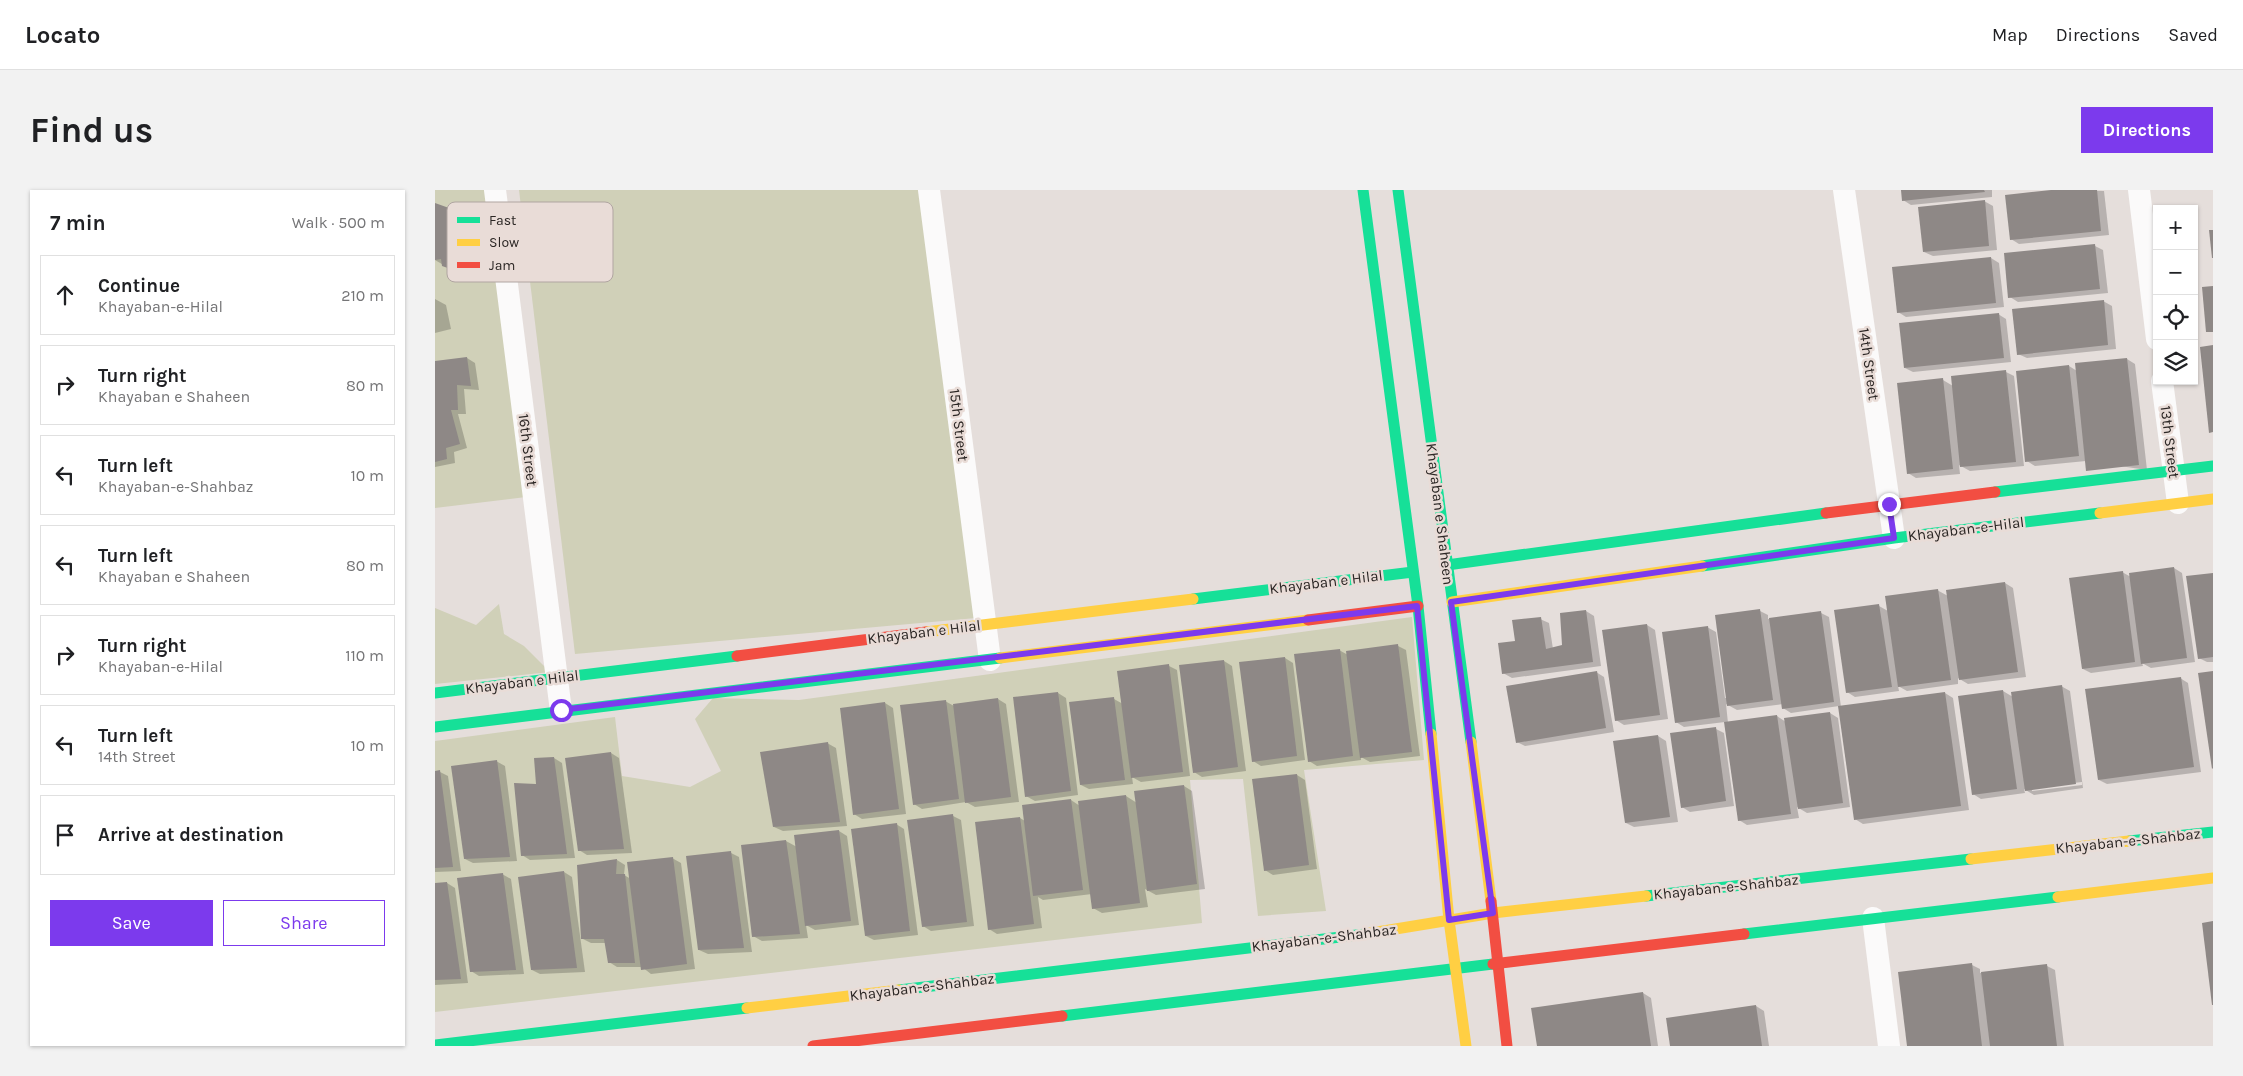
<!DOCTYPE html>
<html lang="en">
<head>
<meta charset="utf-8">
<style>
  body { margin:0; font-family:Karla,sans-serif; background:#f2f2f2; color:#202124 }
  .controls { position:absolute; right:15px; top:15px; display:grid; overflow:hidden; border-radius:0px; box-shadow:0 1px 4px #0004 }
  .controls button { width:45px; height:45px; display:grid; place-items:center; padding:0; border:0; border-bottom:1px solid #e0e0e0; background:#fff; color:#202124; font:25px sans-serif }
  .stop { position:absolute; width:15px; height:15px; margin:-11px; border:4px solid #7c3aed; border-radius:50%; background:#fff }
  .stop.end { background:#7c3aed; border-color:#fff; box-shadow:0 1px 5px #0008 }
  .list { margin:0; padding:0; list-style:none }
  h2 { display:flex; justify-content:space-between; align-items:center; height:65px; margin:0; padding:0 20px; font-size:21px }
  h2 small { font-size:16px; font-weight:400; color:#757577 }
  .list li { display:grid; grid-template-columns:32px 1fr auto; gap:15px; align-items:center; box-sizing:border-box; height:80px; margin:0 10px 10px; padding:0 10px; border:1px solid #e0e0e0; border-radius:0px }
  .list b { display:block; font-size:19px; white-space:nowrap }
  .list p { margin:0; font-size:16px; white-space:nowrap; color:#757577 }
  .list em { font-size:16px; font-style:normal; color:#757577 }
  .actions { display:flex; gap:10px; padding:15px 20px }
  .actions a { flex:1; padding:11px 0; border:1px solid #7c3aed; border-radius:0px; text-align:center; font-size:18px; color:#7c3aed }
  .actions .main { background:#7c3aed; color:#fff }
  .icon { flex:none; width:28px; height:28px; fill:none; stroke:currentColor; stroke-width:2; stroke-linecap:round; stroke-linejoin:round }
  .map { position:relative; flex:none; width:1778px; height:856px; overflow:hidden; border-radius:0px }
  header { display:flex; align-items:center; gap:30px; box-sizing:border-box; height:70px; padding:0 25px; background:#fff; border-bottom:1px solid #e0e0e0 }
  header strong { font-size:24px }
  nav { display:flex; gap:28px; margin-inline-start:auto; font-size:18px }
  .intro { display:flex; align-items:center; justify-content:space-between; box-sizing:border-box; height:120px; padding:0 30px }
  h1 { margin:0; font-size:35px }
  .button { padding:12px 22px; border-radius:0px; background:#7c3aed; color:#fff; font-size:18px; font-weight:700 }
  main { display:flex; gap:30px; padding:0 30px }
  aside { flex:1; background:#fff; border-radius:0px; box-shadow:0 1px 4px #0004 }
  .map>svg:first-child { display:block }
  .green { fill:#d0d0b8 }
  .shadow { fill:#0003; fill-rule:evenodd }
  .building { fill:#8e8886 }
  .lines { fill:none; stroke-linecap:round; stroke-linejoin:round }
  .street { stroke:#fbfafa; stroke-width:22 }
  .fast { stroke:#16e098; stroke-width:11 }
  .slow { stroke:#ffcf43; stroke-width:11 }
  .jam { stroke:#f24e42; stroke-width:11 }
  .route { stroke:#7c3aed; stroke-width:6 }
  .labels { text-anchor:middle; stroke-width:5; stroke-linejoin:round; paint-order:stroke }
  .street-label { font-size:15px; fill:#2b2624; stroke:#e9dcd7 }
  .key { fill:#e9dcd7; stroke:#b0a5a1; stroke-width:1 }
  .key-label { font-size:14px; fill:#2b2624 }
</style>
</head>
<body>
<header>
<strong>Locato</strong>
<nav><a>Map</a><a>Directions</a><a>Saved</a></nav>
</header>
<div class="intro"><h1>Find us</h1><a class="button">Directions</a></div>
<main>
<aside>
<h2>7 min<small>Walk · 500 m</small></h2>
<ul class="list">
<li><svg class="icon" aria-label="ahead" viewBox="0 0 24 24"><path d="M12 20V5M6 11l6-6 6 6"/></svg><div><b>Continue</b><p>Khayaban-e-Hilal</p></div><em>210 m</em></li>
<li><svg class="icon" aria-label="right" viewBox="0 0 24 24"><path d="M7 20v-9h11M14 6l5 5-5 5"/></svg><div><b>Turn right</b><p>Khayaban e Shaheen</p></div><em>80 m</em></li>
<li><svg class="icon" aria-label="left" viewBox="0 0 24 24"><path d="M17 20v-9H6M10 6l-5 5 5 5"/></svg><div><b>Turn left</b><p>Khayaban-e-Shahbaz</p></div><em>10 m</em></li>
<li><svg class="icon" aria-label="left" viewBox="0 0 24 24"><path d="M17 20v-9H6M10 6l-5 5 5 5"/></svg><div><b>Turn left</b><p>Khayaban e Shaheen</p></div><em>80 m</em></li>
<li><svg class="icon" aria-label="right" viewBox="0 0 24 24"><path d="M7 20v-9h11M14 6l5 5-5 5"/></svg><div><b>Turn right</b><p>Khayaban-e-Hilal</p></div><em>110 m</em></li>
<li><svg class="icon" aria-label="left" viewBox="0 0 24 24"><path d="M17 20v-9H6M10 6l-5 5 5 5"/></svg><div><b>Turn left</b><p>14th Street</p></div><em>10 m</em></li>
<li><svg class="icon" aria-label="arrive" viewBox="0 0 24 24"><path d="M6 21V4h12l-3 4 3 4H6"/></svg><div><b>Arrive at destination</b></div></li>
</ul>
<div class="actions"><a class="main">Save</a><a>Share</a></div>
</aside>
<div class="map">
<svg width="1778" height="856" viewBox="0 0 1778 856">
  <rect width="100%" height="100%" fill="#e5dedb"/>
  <g class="green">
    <path d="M0,0H51L91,307L0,318Z"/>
    <path d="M84,0H485L541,428L140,464Z"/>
    <path d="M64,414L69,444L89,456L115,482L0,494V418L41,435Z"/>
    <path d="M977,427L989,570L869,580L891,721L823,726L808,589L755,590L767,733L0,822V551L180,527L187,586L255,597L286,581L260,529L278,508L364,510Z"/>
  </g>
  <g class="shadow">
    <path d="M1467,0H1557V7L1476,15L1468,10Z"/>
    <path d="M1628,0L1669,1L1674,45L1584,54L1576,49Z"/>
    <path d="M1549,11L1558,16L1562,60L1498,66L1489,62Z"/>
    <path d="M0,14L22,24L34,35L44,50L48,72L44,89L17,80L0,70Z"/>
    <path d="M1660,56L1668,60L1673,103L1583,112L1575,107Z"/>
    <path d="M1556,68L1564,73L1569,117L1471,127L1463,122Z"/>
    <path d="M0,109L11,115L16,139L0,143Z"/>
    <path d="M1668,111L1677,116L1681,159L1592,168L1583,164Z"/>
    <path d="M1563,124L1571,129L1576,172L1478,182L1470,178Z"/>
    <path d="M32,168L40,173L44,200L29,199L31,224H23L32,258L19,262L20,273L0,277V172Z"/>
    <path d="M1692,169L1700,174L1712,280L1651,271L1600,276L1592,271L1634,176L1642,181L1641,174Z"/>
    <path d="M1571,182L1579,186L1589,276L1535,281L1524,275L1525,284L1481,288L1473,283L1508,190L1518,196L1517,187Z"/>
    <path d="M1739,378L1747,383L1760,472L1716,478L1707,473L1708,476L1656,483L1648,479L1687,382L1696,387Z"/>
    <path d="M1778,384V472H1772L1764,468Z"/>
    <path d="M1570,393L1578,398L1591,487L1533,494L1523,488V494L1472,501L1463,496L1464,501L1420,507L1412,502L1444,416L1453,421L1502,400L1513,406Z"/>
    <path d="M1151,421L1159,426L1166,476L1077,488L1068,483L1082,452L1105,429L1114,433L1118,459L1129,456Z"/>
    <path d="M1325,421L1333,425V429L1386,423L1394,427L1406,517L1510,503L1518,508L1534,620L1428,634L1420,629L1404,516L1356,523L1348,518V514L1302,520L1291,514L1293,533L1342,526L1351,532L1395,523L1403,528L1415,617L1372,623L1362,617L1364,628L1312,635L1304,630L1290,532L1249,537L1241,532L1272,437L1281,442L1290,508H1292Z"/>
    <path d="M1212,435L1220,440L1233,529L1189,535L1181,530Z"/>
    <path d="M963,456L971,460L985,566L935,572L926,567V570L882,576L874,571L904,460L913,465Z"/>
    <path d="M850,468L858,473L870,570L826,576L818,571Z"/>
    <path d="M789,471L797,476L811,581L767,587L759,582Z"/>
    <path d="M734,476L742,480L755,586L706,592L697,587L698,594L654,599L646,595L635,513L679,509L688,514Z"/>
    <path d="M1161,482L1169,487L1179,542L1090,556L1082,552Z"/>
    <path d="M1745,488L1753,493L1766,582L1672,594L1664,590Z"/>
    <path d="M1626,496L1635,501L1648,598L1599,605L1589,599L1590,603L1546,609L1538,604L1568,501L1578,507ZM1647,592V595L1597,601V598Z"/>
    <path d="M623,503L631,508L643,605L600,611L591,606Z"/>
    <path d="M563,509L571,514L584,612L540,617L531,612L487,619L479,614L510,511L519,516Z"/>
    <path d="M450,513L458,518L471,624L427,629L419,624Z"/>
    <path d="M1281,539L1289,543L1299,616L1255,622L1247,617Z"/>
    <path d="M1223,546L1231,551L1243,632L1199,637L1191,633L1179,552Z"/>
    <path d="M392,553L401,558L412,636L348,641L339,637Z"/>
    <path d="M176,563L184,568L197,663L152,665L144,660Z"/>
    <path d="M119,568L127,573L140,668L95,670L87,665Z"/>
    <path d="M61,571L70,576L82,671L38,673L30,669Z"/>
    <path d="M0,582H5L13,586L26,681L0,682Z"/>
    <path d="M862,585L870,590L882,679L838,685L830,680Z"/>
    <path d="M749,596L757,601L770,699L721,705L710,699L713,717L667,723L658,718L657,704L608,710L603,707L607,738L562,744L554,739L585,628L590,631L636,610L645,616L691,606L702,613Z"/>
    <path d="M518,626L526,630L539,736L496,741L488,736Z"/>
    <path d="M461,634L469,639L483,745L439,750L431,746Z"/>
    <path d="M404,641L412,646L424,735L380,740L371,735L373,748L327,751L318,746L308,656L351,651L362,657L361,646Z"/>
    <path d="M296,663L304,667L317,762L273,764L264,760Z"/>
    <path d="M237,668L246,673L260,779L216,784L207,777H182L174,772L171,753H156L148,749L182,670L190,675L189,685L196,689Z"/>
    <path d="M129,682L137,687L150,782L105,784L97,780Z"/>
    <path d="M67,684L76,689L89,784L44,786L36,781Z"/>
    <path d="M12,693L20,698L33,793L0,795V695Z"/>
    <path d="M1537,775L1545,779V783L1612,776L1620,780L1629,856H1473Z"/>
    <path d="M1208,803L1216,808L1223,856H1103Z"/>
    <path d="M1321,816L1329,821L1334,856H1236Z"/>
  </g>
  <g class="building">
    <path d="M1466,0H1549L1550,2L1467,11Z"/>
    <path d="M1616,0H1662L1666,41L1575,50L1570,5Z"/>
    <path d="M1550,10L1554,56L1488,62L1483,17Z"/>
    <path d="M0,13L14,18L26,29L37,45L40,67L36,86L7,76L6,69L0,70Z"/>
    <path d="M1774,40H1778V68H1777Z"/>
    <path d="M1660,54L1665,99L1573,108L1569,63Z"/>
    <path d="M1556,67L1561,113L1462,123L1457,77Z"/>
    <path d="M1778,96V142H1771L1767,97Z"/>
    <path d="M1669,110L1673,155L1582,165L1577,119Z"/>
    <path d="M1564,123L1569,168L1469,178L1464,133Z"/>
    <path d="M1778,155V242L1774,243L1765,157Z"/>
    <path d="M32,167L36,196L22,195L23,220H16L25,254L11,258L12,269L0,272V171Z"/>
    <path d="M1692,168L1704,275L1651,281L1640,173Z"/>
    <path d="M1634,175L1644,266L1590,272L1581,181Z"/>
    <path d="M1571,180L1581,272L1525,277L1516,186Z"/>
    <path d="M1508,188L1518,279L1472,284L1462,193Z"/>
    <path d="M1739,377L1752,468L1706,474L1694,383Z"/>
    <path d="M1688,381L1700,472L1647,479L1634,388Z"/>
    <path d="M1778,383V467L1763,469L1751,386Z"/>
    <path d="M1570,392L1583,482L1524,490L1511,400Z"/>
    <path d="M1503,399L1516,490L1463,497L1450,406Z"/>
    <path d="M1444,414L1457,497L1411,503L1399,420Z"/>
    <path d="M1325,419L1338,510L1292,516L1280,425Z"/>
    <path d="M1151,420L1158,472L1067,484L1063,453L1080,451L1077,430L1106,427L1111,459L1127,455L1125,423Z"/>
    <path d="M1386,421L1399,512L1347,519L1334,428Z"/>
    <path d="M1212,434L1225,525L1180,531L1167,440Z"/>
    <path d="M1273,436L1285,527L1240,533L1227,442Z"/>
    <path d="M963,454L977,562L925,568L911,461Z"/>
    <path d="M905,459L918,566L873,572L859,464Z"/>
    <path d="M850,467L862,566L817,572L804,472Z"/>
    <path d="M789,470L803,577L758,583L744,475Z"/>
    <path d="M734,474L748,582L696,588L682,481Z"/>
    <path d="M1162,481L1171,538L1081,553L1071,496Z"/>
    <path d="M1778,481V578L1777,579L1763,483Z"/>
    <path d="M1746,487L1759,577L1663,590L1650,499Z"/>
    <path d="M1627,495L1641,594L1590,601L1576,502Z"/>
    <path d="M1568,500L1582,599L1537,605L1523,506Z"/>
    <path d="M623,502L636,601L590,607L578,507Z"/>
    <path d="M1510,502L1526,616L1419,630L1403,516Z"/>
    <path d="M679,507L690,590L645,595L634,512Z"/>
    <path d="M563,508L576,607L530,613L518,514Z"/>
    <path d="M511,510L524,609L478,615L465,515Z"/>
    <path d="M450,512L464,619L418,625L405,518Z"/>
    <path d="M1395,522L1408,613L1363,619L1349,528Z"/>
    <path d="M1342,525L1356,624L1303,631L1289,532Z"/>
    <path d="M1281,537L1291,611L1246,618L1235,543Z"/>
    <path d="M1223,545L1235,627L1190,633L1178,551Z"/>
    <path d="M393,552L405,632L338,637L325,562Z"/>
    <path d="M176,562L189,659L143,661L130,568Z"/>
    <path d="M119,567L132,664L86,666L79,593L101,594L99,568Z"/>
    <path d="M62,570L75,667L29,669L16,576Z"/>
    <path d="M5,580L18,677L0,678V581Z"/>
    <path d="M862,584L874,675L829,681L817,589Z"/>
    <path d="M749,595L762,694L712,701L699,601Z"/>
    <path d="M691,605L705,713L657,719L643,611Z"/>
    <path d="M636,609L648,700L598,706L587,615Z"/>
    <path d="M518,624L532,732L487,737L472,630Z"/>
    <path d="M585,627L599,734L553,740L540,632Z"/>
    <path d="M462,633L475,741L430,746L416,639Z"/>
    <path d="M404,640L416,731L370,736L359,645Z"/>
    <path d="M351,650L365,744L317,747L306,655Z"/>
    <path d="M296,661L309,758L263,760L251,666Z"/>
    <path d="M238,667L252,774L206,780L192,672Z"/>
    <path d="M182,669L181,684H190L200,773H173L169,749H146L142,675Z"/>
    <path d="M129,681L142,778L96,780L83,687Z"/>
    <path d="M68,683L81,780L35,782L22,688Z"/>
    <path d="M12,692L26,789L0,790V693Z"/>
    <path d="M1778,731V815H1777L1767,733Z"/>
    <path d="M1537,773L1547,856H1472L1463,782Z"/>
    <path d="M1612,774L1622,856H1555L1546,782Z"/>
    <path d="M1208,802L1216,856H1102L1096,818Z"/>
    <path d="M1321,815L1327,856H1235L1231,828Z"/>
  </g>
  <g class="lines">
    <g class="street">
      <path d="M60,0L126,521"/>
      <path d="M494,0L555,470"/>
      <path d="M1409,0L1459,348"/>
      <path d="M1704,0L1722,149"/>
      <path d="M1727,191L1743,313"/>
      <path d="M1438,728L1454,856"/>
    </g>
    <g class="fast">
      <path d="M928,0L983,416L996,544"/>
      <path d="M963,0L1036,552"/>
      <path d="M1560,302L1778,276"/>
      <path d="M1012,375L1391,323"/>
      <path d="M1267,376L1459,348L1665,323"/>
      <path d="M758,409L978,382"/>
      <path d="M0,503L302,466"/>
      <path d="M0,537L565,468"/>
      <path d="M1694,651L1778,642"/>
      <path d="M1211,706L1536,669"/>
      <path d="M1309,744L1623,707"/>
      <path d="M464,800L930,744"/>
      <path d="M627,826L1058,774"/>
      <path d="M0,855L312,818"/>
    </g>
    <g class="slow">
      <path d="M1665,323L1778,309"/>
      <path d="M1017,412L1267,376"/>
      <path d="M491,442L758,409"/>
      <path d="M565,468L873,430"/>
      <path d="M996,544L1014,730L1031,856"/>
      <path d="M1036,552L1056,711"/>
      <path d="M1536,669L1694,651"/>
      <path d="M1623,707L1778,688"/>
      <path d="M930,744L1058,723L1211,706"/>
      <path d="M312,818L464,800"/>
    </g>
    <g class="jam">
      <path d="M1391,323L1560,302"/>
      <path d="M873,430L983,416"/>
      <path d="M302,466L491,442"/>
      <path d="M1056,711L1072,856"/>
      <path d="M1058,774L1309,744"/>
      <path d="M378,856L627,826"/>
    </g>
  </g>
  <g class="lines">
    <path class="route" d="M126,520L982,416L1014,730L1058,723L1016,412L1459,348L1454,314"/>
  </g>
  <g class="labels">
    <g class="street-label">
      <text transform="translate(1434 174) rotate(82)" y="5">14th Street</text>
      <text transform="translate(524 235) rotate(83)" y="5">15th Street</text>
      <text transform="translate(1735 252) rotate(83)" y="5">13th Street</text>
      <text transform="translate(93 260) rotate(83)" y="5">16th Street</text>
      <text transform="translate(1005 324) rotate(83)" y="5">Khayaban e Shaheen</text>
      <text transform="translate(1531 339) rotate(-7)" y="5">Khayaban-e-Hilal</text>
      <text transform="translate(891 392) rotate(-7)" y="5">Khayaban e Hilal</text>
      <text transform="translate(489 442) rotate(-7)" y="5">Khayaban e Hilal</text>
      <text transform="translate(87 492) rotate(-7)" y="5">Khayaban e Hilal</text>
      <text transform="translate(1693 651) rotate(-6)" y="5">Khayaban-e-Shahbaz</text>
      <text transform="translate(1291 697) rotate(-6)" y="5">Khayaban-e-Shahbaz</text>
      <text transform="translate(889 748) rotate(-7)" y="5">Khayaban-e-Shahbaz</text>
      <text transform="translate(487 797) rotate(-7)" y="5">Khayaban-e-Shahbaz</text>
    </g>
  </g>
  <rect x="12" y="12" width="166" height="80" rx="8" class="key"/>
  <rect x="22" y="27" width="23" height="6" fill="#16e098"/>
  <rect x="22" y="49" width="23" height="7" fill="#ffcf43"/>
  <rect x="22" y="72" width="23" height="6" fill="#f24e42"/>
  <g class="key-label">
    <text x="54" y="35">Fast</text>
    <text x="54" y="57">Slow</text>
    <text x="54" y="80">Jam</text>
  </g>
</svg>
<div class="controls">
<button>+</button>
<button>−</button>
<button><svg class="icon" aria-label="locate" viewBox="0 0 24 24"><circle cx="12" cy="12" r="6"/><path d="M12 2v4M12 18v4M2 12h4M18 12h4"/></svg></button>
<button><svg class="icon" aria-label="layers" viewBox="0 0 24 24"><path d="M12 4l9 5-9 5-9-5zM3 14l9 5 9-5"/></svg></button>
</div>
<div class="stop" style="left:126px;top:520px"></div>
<div class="stop end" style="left:1454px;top:314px"></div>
</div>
</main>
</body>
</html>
